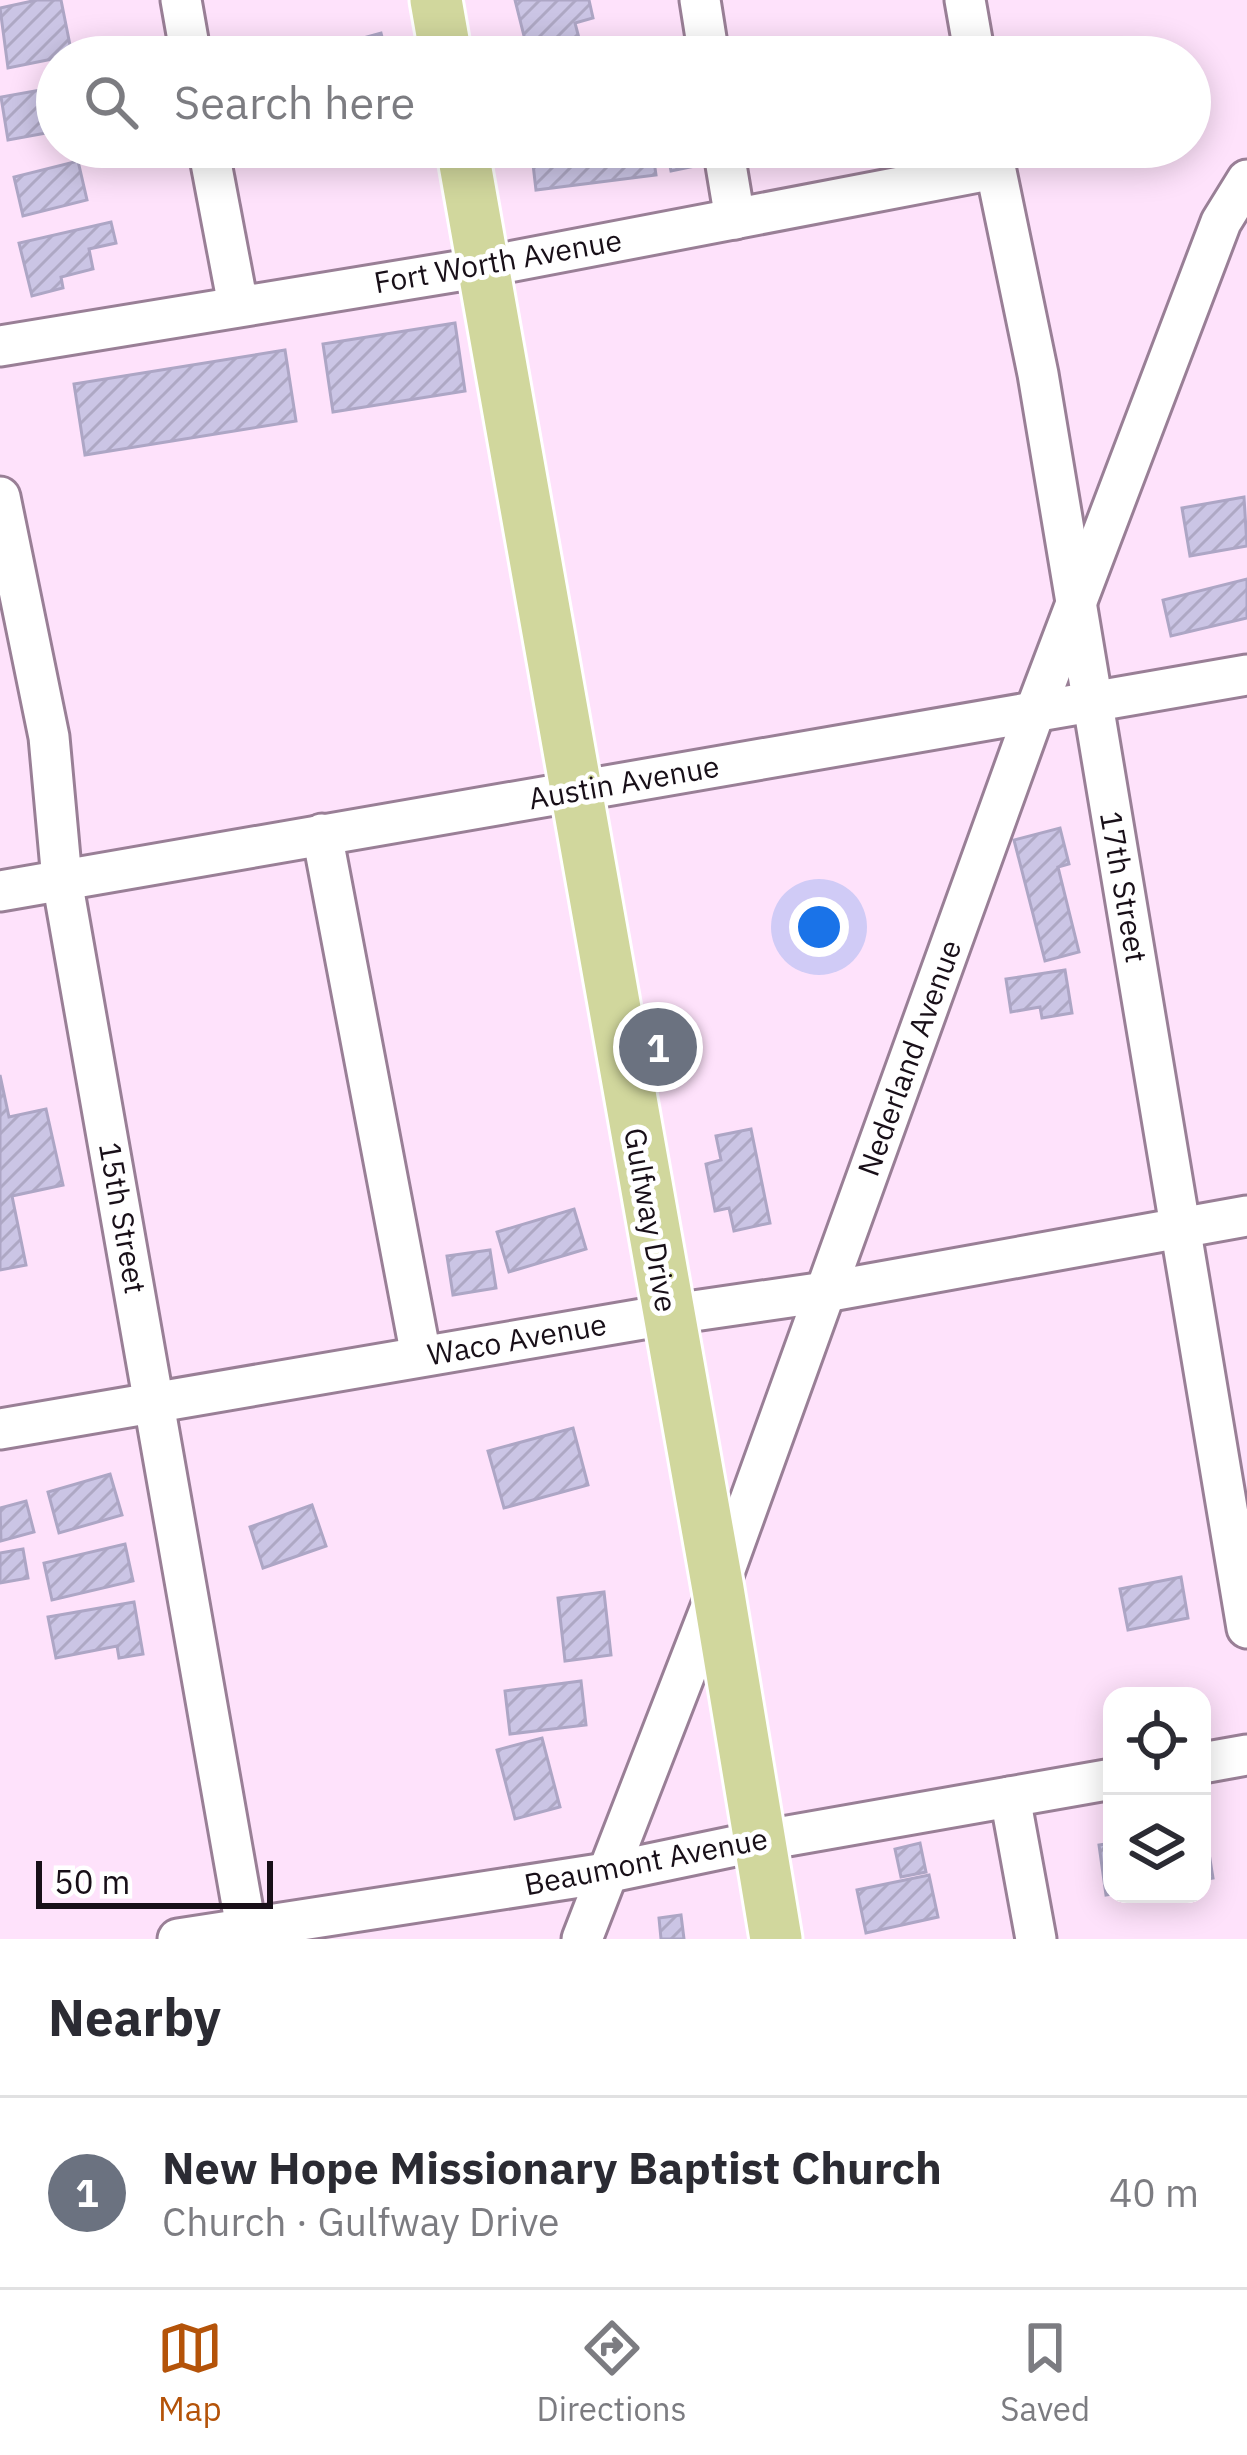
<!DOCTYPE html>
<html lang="en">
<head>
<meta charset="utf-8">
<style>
  body { margin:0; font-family:"IBM Plex Sans",sans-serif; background:#f2f2f3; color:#2b2b33 }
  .controls { position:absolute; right:36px; bottom:36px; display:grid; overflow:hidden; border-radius:24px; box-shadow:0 6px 30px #0003 }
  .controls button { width:108px; height:108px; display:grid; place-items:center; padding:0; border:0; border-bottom:3px solid #e1e1e2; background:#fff; color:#2b2b33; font:60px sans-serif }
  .scale { position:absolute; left:36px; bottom:30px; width:237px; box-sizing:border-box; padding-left:12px; border:6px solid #180f18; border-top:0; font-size:33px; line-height:42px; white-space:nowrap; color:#180f18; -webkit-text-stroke:9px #fff; paint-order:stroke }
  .you { position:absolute; left:819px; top:927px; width:42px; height:42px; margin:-30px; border:9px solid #fff; border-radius:50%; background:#1a73e8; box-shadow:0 0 0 18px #1a73e833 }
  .badge { display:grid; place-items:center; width:78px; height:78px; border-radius:50%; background:#b45309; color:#fff; font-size:39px; font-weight:700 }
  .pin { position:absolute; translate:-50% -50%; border:6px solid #fff; box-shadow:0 3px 12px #0006 }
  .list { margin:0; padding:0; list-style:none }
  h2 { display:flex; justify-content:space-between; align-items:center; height:156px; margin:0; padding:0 48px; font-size:51px }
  h2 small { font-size:39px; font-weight:400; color:#7c7c81 }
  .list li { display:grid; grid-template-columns:78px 1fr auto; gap:36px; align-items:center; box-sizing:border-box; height:192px; padding:0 48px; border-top:3px solid #e1e1e2 }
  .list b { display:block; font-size:45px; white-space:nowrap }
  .list p { margin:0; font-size:39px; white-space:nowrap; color:#7c7c81 }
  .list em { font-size:39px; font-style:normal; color:#7c7c81 }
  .icon { flex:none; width:66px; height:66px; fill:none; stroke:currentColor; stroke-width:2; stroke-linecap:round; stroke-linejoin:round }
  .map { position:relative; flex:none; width:1247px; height:1939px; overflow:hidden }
  .search { position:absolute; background:#fff; box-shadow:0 6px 30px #0003; left:36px; right:36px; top:36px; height:132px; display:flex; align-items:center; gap:30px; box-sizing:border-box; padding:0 42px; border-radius:66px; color:#7c7c81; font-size:45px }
  .sheet { height:348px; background:#fff }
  nav { display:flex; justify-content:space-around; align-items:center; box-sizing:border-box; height:168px; border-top:3px solid #e1e1e2; background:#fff; font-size:33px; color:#7c7c81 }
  nav a { display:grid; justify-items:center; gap:6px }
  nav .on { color:#b45309 }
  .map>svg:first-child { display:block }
  .building { fill:url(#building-hatch); stroke:#ada6c5; stroke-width:3 }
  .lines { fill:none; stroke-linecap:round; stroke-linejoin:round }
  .minor-casing { stroke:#997f96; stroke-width:45 }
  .major-casing { stroke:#fff; stroke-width:57 }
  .minor { stroke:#fff; stroke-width:39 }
  .major { stroke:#d1d79d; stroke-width:51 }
  .labels { text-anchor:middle; stroke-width:10; stroke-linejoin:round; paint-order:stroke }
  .street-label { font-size:30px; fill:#180f18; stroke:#fff }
</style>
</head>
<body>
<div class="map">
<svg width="1247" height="1939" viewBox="0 0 1247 1939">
  <defs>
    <pattern id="building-hatch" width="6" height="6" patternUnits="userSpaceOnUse" patternTransform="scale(3)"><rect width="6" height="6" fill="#cbc5e5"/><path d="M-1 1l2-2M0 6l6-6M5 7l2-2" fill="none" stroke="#aea8c4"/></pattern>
  </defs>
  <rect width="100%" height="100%" fill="#fee2fb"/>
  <g class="building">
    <path d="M37,0H61L72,55L8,68L0,8Z"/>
    <path d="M515,0H589L593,18L575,23L580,42L529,56Z"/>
    <path d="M381,33L387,57H294Z"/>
    <path d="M57,87V131L8,140L1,97Z"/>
    <path d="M94,147H126L127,159L96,164Z"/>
    <path d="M531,147H652L656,175L536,190Z"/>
    <path d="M666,147H711L714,162L671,171Z"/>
    <path d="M78,161L87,200L23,216L14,177Z"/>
    <path d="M111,222L116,243L89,249L93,269L61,277L63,288L32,296L19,243Z"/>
    <path d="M455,323L465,391L333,412L323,344Z"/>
    <path d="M285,350L296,421L85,455L74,384Z"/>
    <path d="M1244,497L1247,546L1190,556L1182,508Z"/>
    <path d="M1247,579V618L1171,636L1163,600Z"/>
    <path d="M1060,828L1069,864L1058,867L1079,952L1045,961L1014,840Z"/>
    <path d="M1065,970L1072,1013L1042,1018L1040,1007L1011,1012L1006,979Z"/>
    <path d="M0,1075L9,1117L46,1109L63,1185L12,1196L26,1265L0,1270Z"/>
    <path d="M751,1129L770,1223L734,1231L729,1208L715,1211L706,1164L721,1160L716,1136Z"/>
    <path d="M574,1209L586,1249L509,1272L497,1232Z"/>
    <path d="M490,1250L496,1288L453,1295L447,1256Z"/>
    <path d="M573,1428L588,1485L504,1508L488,1451Z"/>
    <path d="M110,1474L122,1515L59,1533L48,1492Z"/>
    <path d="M26,1501L34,1532L1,1541L0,1508Z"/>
    <path d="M312,1505L326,1546L263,1568L250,1527Z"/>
    <path d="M125,1544L133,1581L52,1600L44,1563Z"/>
    <path d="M23,1549L28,1578L0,1583V1553Z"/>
    <path d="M1181,1577L1188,1618L1128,1630L1120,1589Z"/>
    <path d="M604,1592L611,1655L565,1661L558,1598Z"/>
    <path d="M134,1602L143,1654L119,1658L117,1646L56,1658L48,1617Z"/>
    <path d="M581,1681L586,1725L510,1734L505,1691Z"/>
    <path d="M542,1738L560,1807L515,1819L497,1750Z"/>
    <path d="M1205,1828L1213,1878L1202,1880V1829Z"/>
    <path d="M920,1843L926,1872L901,1877L895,1849Z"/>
    <path d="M1112,1843V1894L1106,1895L1099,1845Z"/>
    <path d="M929,1875L938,1917L866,1933L857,1890Z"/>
    <path d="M681,1915L684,1939H661L659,1918Z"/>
  </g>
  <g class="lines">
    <g class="minor-casing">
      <g id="minor">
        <path d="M181,0L191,57"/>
        <path d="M700,0L709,57"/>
        <path d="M965,0L975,57"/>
        <path d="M208,147L238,305"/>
        <path d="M723,147L735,219"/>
        <path d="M991,147L1038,374L1247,1628"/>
        <path d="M0,346L483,267L994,169"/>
        <path d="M0,497L49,737L62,880L248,1939"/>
        <path d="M322,834L421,1356"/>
        <path d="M0,891L1247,675"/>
        <path d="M0,1429L666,1315L825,1292L1247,1216"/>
        <path d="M1202,1763L1247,1755"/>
        <path d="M1010,1797L1036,1939"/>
        <path d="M178,1939L606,1873L759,1841L1112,1779"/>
        <path d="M582,1939L718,1589L1034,714L1221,222L1247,180"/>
      </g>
    </g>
    <g class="major-casing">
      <g id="major">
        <path d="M436,0L446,57"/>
        <path d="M462,147L718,1589L776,1939"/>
      </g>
    </g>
    <use href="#minor" class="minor"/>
    <use href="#major" class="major"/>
  </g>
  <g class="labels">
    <g class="street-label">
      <text transform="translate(498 262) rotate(-10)" y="10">Fort Worth Avenue</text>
      <text transform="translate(624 783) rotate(-10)" y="10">Austin Avenue</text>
      <text transform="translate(1123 887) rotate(80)" y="10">17th Street</text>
      <text transform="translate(910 1058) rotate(-70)" y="10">Nederland Avenue</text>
      <text transform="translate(122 1218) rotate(80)" y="10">15th Street</text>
      <text transform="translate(650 1220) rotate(80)" y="10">Gulfway Drive</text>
      <text transform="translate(517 1340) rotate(-10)" y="10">Waco Avenue</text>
      <text transform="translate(646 1862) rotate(-11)" y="10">Beaumont Avenue</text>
    </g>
  </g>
</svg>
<div class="controls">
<button><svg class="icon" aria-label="locate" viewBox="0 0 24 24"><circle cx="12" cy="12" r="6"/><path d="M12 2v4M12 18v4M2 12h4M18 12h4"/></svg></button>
<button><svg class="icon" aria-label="layers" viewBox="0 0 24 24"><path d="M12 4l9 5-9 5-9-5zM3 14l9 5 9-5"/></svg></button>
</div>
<div class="scale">50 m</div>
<div class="you"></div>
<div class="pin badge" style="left:658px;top:1047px;background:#6b7280">1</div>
<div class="search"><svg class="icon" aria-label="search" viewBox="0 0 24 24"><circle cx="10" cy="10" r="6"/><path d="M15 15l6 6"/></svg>Search here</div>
</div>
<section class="sheet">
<h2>Nearby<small></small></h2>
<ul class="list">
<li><span class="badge" style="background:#6b7280">1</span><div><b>New Hope Missionary Baptist Church</b><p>Church · Gulfway Drive</p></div><em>40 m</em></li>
</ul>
</section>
<nav>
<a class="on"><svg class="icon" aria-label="map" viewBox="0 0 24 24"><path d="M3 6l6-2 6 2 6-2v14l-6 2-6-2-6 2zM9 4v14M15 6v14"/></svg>Map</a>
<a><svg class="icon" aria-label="directions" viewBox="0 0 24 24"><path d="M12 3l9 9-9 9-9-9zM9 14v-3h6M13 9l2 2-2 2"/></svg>Directions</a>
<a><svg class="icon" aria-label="saved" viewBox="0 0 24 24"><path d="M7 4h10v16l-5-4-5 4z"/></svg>Saved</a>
</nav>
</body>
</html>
